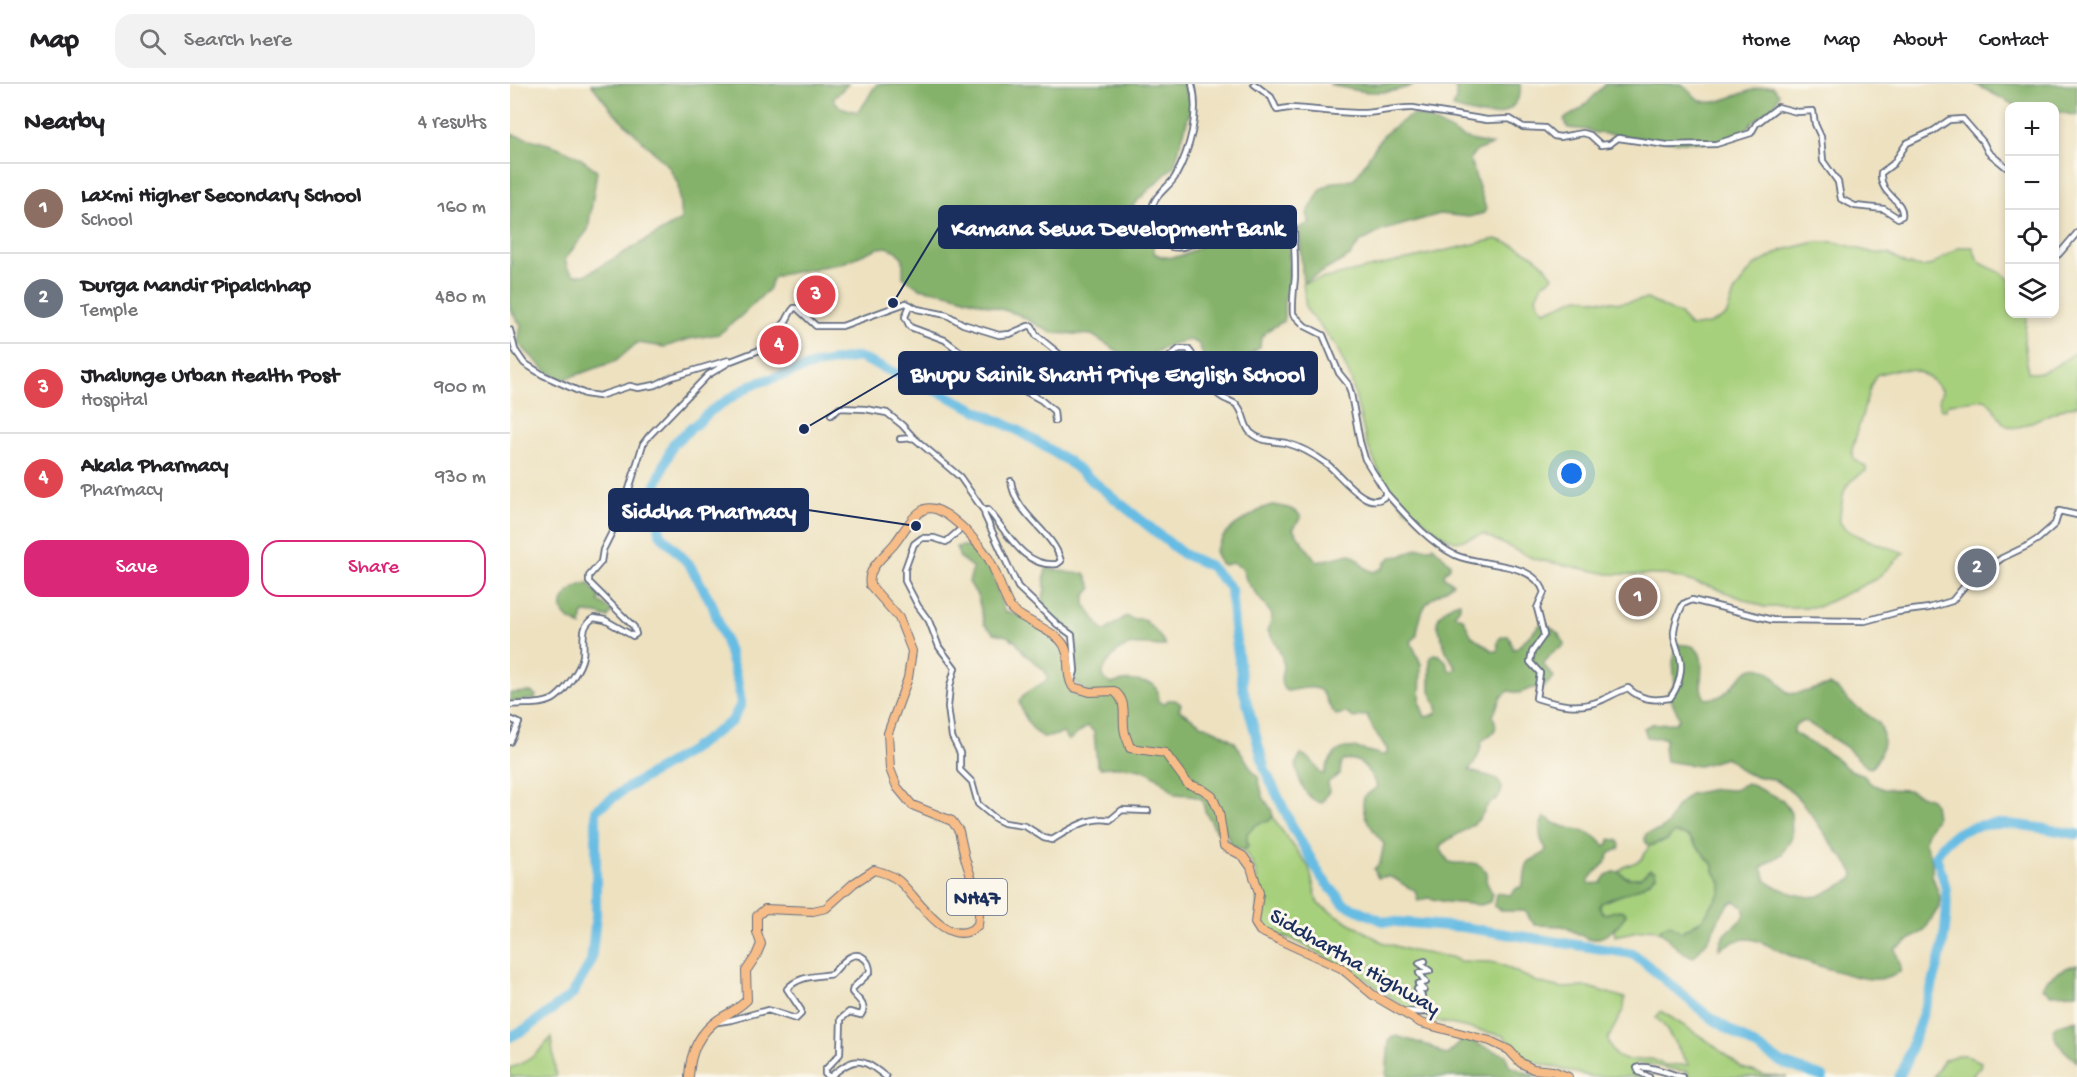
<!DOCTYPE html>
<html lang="en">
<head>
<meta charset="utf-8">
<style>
  body { margin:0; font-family:"Gochi Hand",sans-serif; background:#f2f2f2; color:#202124 }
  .controls { position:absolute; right:18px; top:18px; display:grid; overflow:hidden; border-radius:12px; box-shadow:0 3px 9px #0003 }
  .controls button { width:54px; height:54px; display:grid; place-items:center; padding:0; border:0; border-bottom:2px solid #e0e0e0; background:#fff; color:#202124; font:30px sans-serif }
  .you { position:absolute; left:1062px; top:390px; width:21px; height:21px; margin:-15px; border:4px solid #fff; border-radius:50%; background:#1a73e8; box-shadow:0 0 0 9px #1a73e833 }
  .badge { display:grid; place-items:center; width:39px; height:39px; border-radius:50%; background:#db2777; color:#fff; font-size:20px; font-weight:700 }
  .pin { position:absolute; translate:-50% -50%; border:3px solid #fff; box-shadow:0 2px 6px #0006 }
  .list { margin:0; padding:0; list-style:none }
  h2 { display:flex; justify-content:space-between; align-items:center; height:78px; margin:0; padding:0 24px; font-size:26px }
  h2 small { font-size:20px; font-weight:400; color:#757577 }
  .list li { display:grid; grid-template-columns:39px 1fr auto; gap:18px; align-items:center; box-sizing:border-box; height:90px; padding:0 24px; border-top:2px solid #e0e0e0 }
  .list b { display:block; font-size:22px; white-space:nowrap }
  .list p { margin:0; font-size:20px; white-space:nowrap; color:#757577 }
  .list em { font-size:20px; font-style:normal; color:#757577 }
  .actions { display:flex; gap:12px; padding:18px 24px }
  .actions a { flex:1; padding:14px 0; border:2px solid #db2777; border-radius:18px; text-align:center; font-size:21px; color:#db2777 }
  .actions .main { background:#db2777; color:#fff }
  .icon { flex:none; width:33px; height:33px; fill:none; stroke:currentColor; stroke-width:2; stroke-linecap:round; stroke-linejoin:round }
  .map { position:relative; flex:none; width:1567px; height:993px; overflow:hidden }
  header { display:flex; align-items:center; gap:36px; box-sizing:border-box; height:84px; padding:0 30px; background:#fff; border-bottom:2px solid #e0e0e0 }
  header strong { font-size:28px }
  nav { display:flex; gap:33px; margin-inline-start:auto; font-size:21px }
  .search { width:420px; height:54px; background:#f2f2f2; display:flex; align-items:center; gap:15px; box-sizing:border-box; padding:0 21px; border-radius:18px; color:#757577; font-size:22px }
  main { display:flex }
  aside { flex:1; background:#fff }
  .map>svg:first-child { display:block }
  .green { fill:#a7d07b; stroke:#61806c; stroke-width:1.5 }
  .forest { fill:#85b26b; stroke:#507064; stroke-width:1.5 }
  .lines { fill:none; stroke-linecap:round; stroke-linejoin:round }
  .river { stroke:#66bce3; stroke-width:10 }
  .minor-casing { stroke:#646d80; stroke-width:8 }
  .trunk-casing { stroke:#646d80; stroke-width:10 }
  .minor { stroke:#fff; stroke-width:4.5 }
  .trunk { stroke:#f7bd88; stroke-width:8 }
  .labels { text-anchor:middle; stroke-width:6; stroke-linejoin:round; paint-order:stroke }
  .shield { fill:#fbf7ec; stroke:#5e6b89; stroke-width:1.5 }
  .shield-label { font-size:21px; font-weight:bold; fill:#1b2f5e }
  .street-label { font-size:22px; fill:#1b2f5e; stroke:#fbf7ec }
  .leader { fill:none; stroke:#1b2f5e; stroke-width:2 }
  .callout-dot { fill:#1b2f5e; stroke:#fbf7ec; stroke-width:2 }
  .callout { fill:#1b2f5e; stroke:#1b2f5e; stroke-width:2 }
  .callout-label { font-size:24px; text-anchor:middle; font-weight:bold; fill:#fff }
</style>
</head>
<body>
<header>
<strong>Map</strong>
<div class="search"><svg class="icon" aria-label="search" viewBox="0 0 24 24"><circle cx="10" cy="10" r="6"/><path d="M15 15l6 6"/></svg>Search here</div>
<nav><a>Home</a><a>Map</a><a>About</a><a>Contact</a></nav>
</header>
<main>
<aside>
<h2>Nearby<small>4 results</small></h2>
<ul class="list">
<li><span class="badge" style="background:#8d6e63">1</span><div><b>Laxmi Higher Secondary School</b><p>School</p></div><em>160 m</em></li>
<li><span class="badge" style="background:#6b7280">2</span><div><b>Durga Mandir Pipalchhap</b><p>Temple</p></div><em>480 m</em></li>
<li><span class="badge" style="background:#e0444e">3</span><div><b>Jhalunge Urban Health Post</b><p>Hospital</p></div><em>900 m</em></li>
<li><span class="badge" style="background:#e0444e">4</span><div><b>Akala Pharmacy</b><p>Pharmacy</p></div><em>930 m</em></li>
</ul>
<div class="actions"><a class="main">Save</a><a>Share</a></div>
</aside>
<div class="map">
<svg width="1567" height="993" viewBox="0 0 1567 993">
  <rect width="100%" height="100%" fill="#fbf7ec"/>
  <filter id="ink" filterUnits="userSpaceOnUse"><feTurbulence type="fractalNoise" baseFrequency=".0167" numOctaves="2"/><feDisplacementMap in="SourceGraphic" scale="12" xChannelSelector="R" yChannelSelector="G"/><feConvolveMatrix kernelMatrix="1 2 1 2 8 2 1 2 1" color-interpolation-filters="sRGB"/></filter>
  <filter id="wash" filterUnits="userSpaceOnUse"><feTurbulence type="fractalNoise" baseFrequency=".008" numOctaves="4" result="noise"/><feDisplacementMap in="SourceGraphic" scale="24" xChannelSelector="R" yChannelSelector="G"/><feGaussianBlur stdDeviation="1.35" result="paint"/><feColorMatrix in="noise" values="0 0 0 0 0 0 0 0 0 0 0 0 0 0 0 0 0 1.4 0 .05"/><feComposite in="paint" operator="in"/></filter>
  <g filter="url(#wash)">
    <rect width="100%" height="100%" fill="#ede1c0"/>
    <g class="green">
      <path d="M986,155C1009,162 1029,171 1043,192L1041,195L1032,200L1026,213L1029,221L1035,227L1069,213L1109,219L1137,215L1171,231L1180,243L1199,240L1216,232L1224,209L1238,189L1244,182L1273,166L1306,158H1325L1364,169L1379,170L1395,180L1412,183L1422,181L1449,163H1463C1468,188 1485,180 1499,195L1500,230H1517L1514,256L1518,288C1535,293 1553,276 1567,268V322L1557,323L1507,344C1487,344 1490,325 1475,315L1441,319L1436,321V325H1431L1429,316L1432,307C1413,282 1395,282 1366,291L1360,304L1342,366L1344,375L1356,383V387C1342,395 1333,400 1332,419C1331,424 1329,433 1330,438C1334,451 1380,463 1394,469L1366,495L1308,523H1254L1202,503L1156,491L1099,490L1024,475L973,450L947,458L931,451L910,433L895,425L872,394L857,360L841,295L826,262L796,225L793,199Z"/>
      <path d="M763,732L767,740L799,783L808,820L872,858L902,867L941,873L950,877L980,878L990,880L1027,898L1051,904L1078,903L1115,914L1114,924L1098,955L1099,960L1106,972L1116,976L1142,975L1155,981H1179L1152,939L1146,934L1151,927L1198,957L1232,984L1255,991L1277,993H1178V987C1157,987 1146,978 1125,980L1122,984L1129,993H1082L1017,976L1009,971L994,952L927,937L898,926L853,893L831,884L806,867L780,854L766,852L751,842C742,810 758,797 733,766L738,762L736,749L749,739L759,737Z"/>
      <path d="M1164,749L1178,752L1204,782V787L1211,799V808L1192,836L1171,848L1151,844V848L1141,844L1105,852L1104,846L1116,830L1109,826L1095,830L1091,828L1090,823L1091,819C1107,812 1136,804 1146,791L1144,787C1132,794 1121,798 1109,788L1114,783L1131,776L1139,762L1157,756Z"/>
      <path d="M41,953L46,993H0V984C18,978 30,969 41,953Z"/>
      <path d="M1447,971H1456L1471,978L1470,983L1461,993H1423L1434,976Z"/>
    </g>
    <g class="forest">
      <path d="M81,0H338L323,15L330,23L347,28C357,20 359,9 367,0H672L682,20L664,82L623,121L643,160L644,169C669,184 695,157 716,146C729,139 758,134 771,141C775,143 780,150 784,154L779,162V199L774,216V237L758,246L751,254L750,263L726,281L708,289L699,287L689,260L680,256L662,260L636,273H617L582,251L542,249L507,230L441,210L409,204L393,193V175L387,167L377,163L368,164L333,179L269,191L262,195L259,205L231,232L209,250L179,255L155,263L127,259L106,277L52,296L35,286L8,259L11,241L0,225V182L2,180L0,177V50C34,59 59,62 87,87L78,146L55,175L58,185L65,191H75L171,136L168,100L159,83L104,29Z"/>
      <path d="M819,0H905C879,13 845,8 819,0Z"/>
      <path d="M942,0H1010C1011,8 1010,12 1006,18C990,41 966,29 943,24L946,15V5Z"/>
      <path d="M1096,0H1172C1178,5 1183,12 1190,16C1207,26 1241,0 1263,3L1269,10C1265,26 1256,27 1245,36C1239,41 1236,48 1228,52C1196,67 1122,51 1086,49L1077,46L1058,44L1054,35L1071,25Z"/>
      <path d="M1465,0H1567V32L1545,27L1544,22H1506Z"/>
      <path d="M902,31C917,31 939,47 954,54C963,57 973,59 982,61C974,64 962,67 960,76L976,125L974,129L959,133L930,130L871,147L849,159L840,172L793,199L789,144L800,139L797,130L811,105L824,98L843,96C856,82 861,65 874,51C882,43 893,37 902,31Z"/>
      <path d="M762,421C772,422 786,424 791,433L783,445L807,478L840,470C852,475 848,483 864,488L873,484L875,479L881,473L891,472L908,464H922L923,462L940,479V483L934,490L935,494L943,499C929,513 917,511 911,532C909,540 907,543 907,551L901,558L911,580L910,620L915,633L923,631L927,628V623L920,607V573L924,570L929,571L936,577L939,586L943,587L946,584L936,567L927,539C928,529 940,520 950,518V523L944,531L953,534L961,551L983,567H988C987,558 987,551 999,552L1003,565L1007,564L1032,539C1042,544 1053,550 1054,562L1043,568L1033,580L1044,593L1033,604H1023L1009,609L999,607L991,613L983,632C990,648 982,649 971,658C972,666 965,680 959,686C970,693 988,688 992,704C991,715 984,715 977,722C974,725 973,731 970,734C959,747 942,751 930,762L931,766L939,778C957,783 963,772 977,788L976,797L982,809L980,818L971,821L937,818L918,814L908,817L905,806C888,801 887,789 868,794L864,785L870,779L874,760C864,747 849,731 854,713L867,703C861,690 851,670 833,677L831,681L830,690L818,698L819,707L812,719C795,716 787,694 786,679L791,671C801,673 805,681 810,689L814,690C826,654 842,663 872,671L877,670V665L863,645L857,631L844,634L836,629L826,631C818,623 816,611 811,607C804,600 786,606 778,607L774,605C768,596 773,590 773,580C772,568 764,557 758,547L762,533L761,529L737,498L732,484L723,479L714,481L710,479L705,467L715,450L725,441L753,424Z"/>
      <path d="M455,462C486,473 484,504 495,528C513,530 547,551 553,569C558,583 552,597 563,610H581C564,599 562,596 560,575L568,563L563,549C552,542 535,533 533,519C532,514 535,509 535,504C535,496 533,493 536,485C550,484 562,492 575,489L582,504L575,512V521L593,547H595L616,532L622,535H633C641,542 652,553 656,562C643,562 625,558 613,564C606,567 593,582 593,590C593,595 598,598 602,600C615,594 629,597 643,600L648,608V617L654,620L658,616H665L671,620L669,626L691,640L711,649L725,658L742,686L748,693L753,713L761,725L763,732L759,737L749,739L737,749V764L733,766L721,761L714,743L709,741L707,748L695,727L692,715L679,711L665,710C641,683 625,680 590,684L587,680L584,648L578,642L558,657L553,649C547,650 539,654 534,653C522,650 512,628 509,618C516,604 528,604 538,595L535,587L514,569L505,557L497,552L484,549L474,540L468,513L459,498L463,484L450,474L446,463Z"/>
      <path d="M78,499L90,513L89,518L102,527L98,534L87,530L74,529L72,532L71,542C67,538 59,537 55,532C44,516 64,501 78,499Z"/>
      <path d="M1167,560C1171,561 1178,561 1182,562C1202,572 1183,603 1196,615C1200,614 1207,614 1210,612C1227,605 1236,570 1260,589C1268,595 1271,604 1279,610L1294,608L1319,601L1327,605L1341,619L1369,639C1377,653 1372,673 1361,684L1357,683L1336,663L1295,637L1286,640L1284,644V649L1323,672L1338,685L1353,691L1360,699L1373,705L1398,706L1421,715L1424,719L1426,734L1416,750L1415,759L1422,777V791L1430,813L1429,823L1414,847L1385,865L1391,883L1390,888C1383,891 1375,895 1368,895C1352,898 1287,875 1270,867C1259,863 1251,856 1240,855C1228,854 1219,860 1209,865C1213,845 1226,844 1235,831L1233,823L1225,817C1210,824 1206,845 1197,857C1192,863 1188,867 1184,873C1171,870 1160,857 1151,848V844L1160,840L1171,848L1192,836L1211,808V799L1204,787V782L1178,752L1164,749L1157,756L1139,762C1135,758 1134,756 1136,750L1150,746L1158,740L1166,723L1180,710L1205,705L1224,706L1237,699L1273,716L1281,729L1282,753L1272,770L1252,783L1256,797L1264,802L1284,810L1299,813L1309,812L1339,797L1343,794L1344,790C1339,779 1332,773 1325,764C1308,742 1294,714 1270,699C1259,692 1245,694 1234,688C1227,685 1225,676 1216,674L1189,682L1156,677L1154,664L1156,655C1150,652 1144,655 1137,653L1134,644L1142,640L1166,639L1169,635C1167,625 1161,618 1158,608L1165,601L1163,578Z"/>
      <path d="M21,608L26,611L25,615L0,618V609Z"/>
      <path d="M1034,733C1040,734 1041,738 1046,740C1063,747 1083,744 1094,762L1098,760L1100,755L1108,757L1110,761L1109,765L1100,769C1093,787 1085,784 1078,797L1081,800L1091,799L1096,791L1104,788H1109L1116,794H1130L1140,785L1145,787L1146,791C1135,805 1108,811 1091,819L1090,823L1091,828L1095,830L1109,826L1114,827L1116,831C1107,843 1095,857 1078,855L1053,842L1025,841L1019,834L1018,830L1014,827H993L984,822L986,809L1000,811L1007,804L1011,803C1017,794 1014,784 1018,779C1022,774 1031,773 1035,768L1036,764C1028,754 1029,743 1034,733Z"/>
      <path d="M1567,880V909L1540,910L1532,903C1538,891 1555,884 1567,880Z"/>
      <path d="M1567,936V978C1556,968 1545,960 1543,945L1546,942Z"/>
      <path d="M886,952L920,962L933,970L937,971L951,958L949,953L996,971L999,982L1029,993H876L879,958L881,954Z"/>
    </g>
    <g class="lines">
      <g class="river">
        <path d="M0,953L17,944L62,911L81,878L86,832V726L115,705L178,668L222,637L231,620L228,600L218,565L202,520L179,480L150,450L144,406L163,360L202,326L241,301L307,280L348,273L431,309L507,346L558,377L673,470L700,482L721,505L724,543L733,604L755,686L783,744L812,794L834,820L873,837L952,843L1124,870L1198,932L1272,979L1313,993"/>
        <path d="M1389,993L1395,981C1413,926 1441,866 1436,807C1435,796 1429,783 1426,772C1451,722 1523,744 1567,750"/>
      </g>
    </g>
  </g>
  <g filter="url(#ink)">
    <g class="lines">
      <g class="minor-casing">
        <g id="minor">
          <path d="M744,0L761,13L767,26L778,24C804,25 829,29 855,29C871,28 887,23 903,24L977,36L1000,35L1013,43L1035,44L1044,52L1050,53L1073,49L1080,51L1091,61L1100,60L1108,54L1157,61L1206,60L1241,49L1246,40L1268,23L1287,28L1303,27L1305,40L1311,53L1313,77L1328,98L1331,115L1345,122L1374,125L1388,134L1392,132C1395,116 1369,111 1371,89L1383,80L1397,59L1423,47L1439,36L1453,35L1473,58L1478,68L1496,83H1500"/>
          <path d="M1544,173L1549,170L1567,149"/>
          <path d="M400,221L395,233L400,243L435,256L469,282L531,316L544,327L545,337"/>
          <path d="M0,246L5,266L14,279L33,291L75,310L89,312L120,302L128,304L145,301L162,293L219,276"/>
          <path d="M321,331L330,324L355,325L377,329L392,341L404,354"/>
          <path d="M390,355L404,354L450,393L474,427"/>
          <path d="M501,397C506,433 542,445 551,477L547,480C513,484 497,447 478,426L474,427L475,432L508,503L548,541L562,551L565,587L562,597"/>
          <path d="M876,409C896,431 917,457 945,471C971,483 1023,476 1034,508L1027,524L1034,551L1022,568L1020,578L1030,589L1026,614C1048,621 1070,626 1092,616C1101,612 1109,607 1118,604C1131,616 1143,617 1160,614C1169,603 1174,584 1169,570C1167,562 1163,555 1164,547C1165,537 1169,528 1173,520L1182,516L1262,536L1355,537L1388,528L1419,524L1442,517L1462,493L1476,486L1492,474L1517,462L1528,455L1545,440L1549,427L1567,431"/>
          <path d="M452,444L436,458L424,454H412L404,460L395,485V497L408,522L419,537L429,563L445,584L440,602L438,623L442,653L450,669V686L462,698L468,720L486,735L494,739L515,742L534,754L542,756C560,745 579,732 600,736L612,726L638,727"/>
          <path d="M0,621C14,619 34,622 45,614C56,606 71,584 73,572C75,558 69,542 84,534L95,536L123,552L126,550L124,543L79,498V492L91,478L93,466L112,428L133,360L139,352L198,291L221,277L260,262C264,244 267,250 276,237C279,232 280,228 284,224H287L306,242H332L396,219L407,225L437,231L453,240L489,251L500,250L518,242H522L526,251L559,278L583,285L624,289L637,287L646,284L669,265H678C689,277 685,283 691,293C696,300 707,311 715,315C719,317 723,318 727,321C735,329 733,341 741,349C751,358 764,357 776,359C791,363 805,371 817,380C831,391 857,429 875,412V407L855,375L850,358L841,310L838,300L829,289L813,251L795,242L783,230C782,218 784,205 785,193C785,182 785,171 784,161C784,155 785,148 783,142C780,133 769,131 761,129C750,127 739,129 729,133C713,140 667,180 653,156C650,151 642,131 642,126C642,113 659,103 665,93C680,66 690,29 682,0"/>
          <path d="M0,635L9,639L0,658"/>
          <path d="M892,928C902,925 910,931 919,927L906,911L912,912L907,905L914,906L908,900L916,898L909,889L920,887L909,879L915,877"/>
          <path d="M208,938L221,936L258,926L286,935L291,930V926L277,905C289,891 307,893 322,890C330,882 342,863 355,875C359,879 360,883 360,888L343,904L342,908C348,916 358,921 351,931L339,928L331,935L330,970L315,986V990L320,993C345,972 351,973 376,993"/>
          <path d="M1139,993L1129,988L1127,984C1136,980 1160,990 1172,993"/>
        </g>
      </g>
      <g class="trunk-casing">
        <path id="trunk" d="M179,993C180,969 188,949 209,935C219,929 228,925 237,916L236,887L246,872L251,860L247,848V832L255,825L303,827L316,824L344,799L364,786C372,788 382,791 389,797C408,814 438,869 468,841L470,821L455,774L449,747L442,737L402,721L387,703L380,685L378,649L398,594L402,567L389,534L360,501C356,484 376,471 385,459C393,449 402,431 415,425C434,418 472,462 480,477C488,492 492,509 500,523C506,533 538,544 550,556C563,569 554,589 563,603L580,608L604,607C619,618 611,633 615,649C616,654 619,659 620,664L655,669L678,700L692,705L702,712L709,728L714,762L733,772L741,783L749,809L745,839L750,847L831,884L863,911L911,939L980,957L999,966L1011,979L1023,985L1043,987L1058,993"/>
      </g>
      <use href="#minor" class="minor"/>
      <use href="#trunk" class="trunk"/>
    </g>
  </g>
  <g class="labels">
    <rect class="shield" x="437" y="795" width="60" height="36" rx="4.5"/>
    <g class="shield-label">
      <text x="467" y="820">NH47</text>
    </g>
    <g class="street-label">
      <text transform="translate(846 876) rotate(30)" y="8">Siddhartha Highway</text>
    </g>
  </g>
  <path class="leader" d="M383 219L429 143M294 345L389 289M406 442L298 426"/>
  <g class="callout-dot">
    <circle cx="383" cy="219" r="6"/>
    <circle cx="294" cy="345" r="6"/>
    <circle cx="406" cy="442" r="6"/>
  </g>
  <g class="callout">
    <rect x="429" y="122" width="357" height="42" rx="6"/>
    <rect x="389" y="268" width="418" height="42" rx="6"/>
    <rect x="99" y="405" width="199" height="42" rx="6"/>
  </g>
  <g class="callout-label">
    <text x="608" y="151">Kamana Sewa Development Bank</text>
    <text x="598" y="297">Bhupu Sainik Shanti Priye English School</text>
    <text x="199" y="434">Siddha Pharmacy</text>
  </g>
</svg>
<div class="controls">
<button>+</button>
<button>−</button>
<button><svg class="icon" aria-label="locate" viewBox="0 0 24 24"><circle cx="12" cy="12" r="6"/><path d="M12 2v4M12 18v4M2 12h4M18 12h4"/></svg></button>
<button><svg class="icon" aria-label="layers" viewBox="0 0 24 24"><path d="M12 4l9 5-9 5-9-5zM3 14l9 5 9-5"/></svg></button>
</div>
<div class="you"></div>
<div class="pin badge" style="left:1128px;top:513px;background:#8d6e63">1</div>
<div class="pin badge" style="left:1467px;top:484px;background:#6b7280">2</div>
<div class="pin badge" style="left:306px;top:211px;background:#e0444e">3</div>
<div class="pin badge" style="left:269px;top:261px;background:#e0444e">4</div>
</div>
</main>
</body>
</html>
